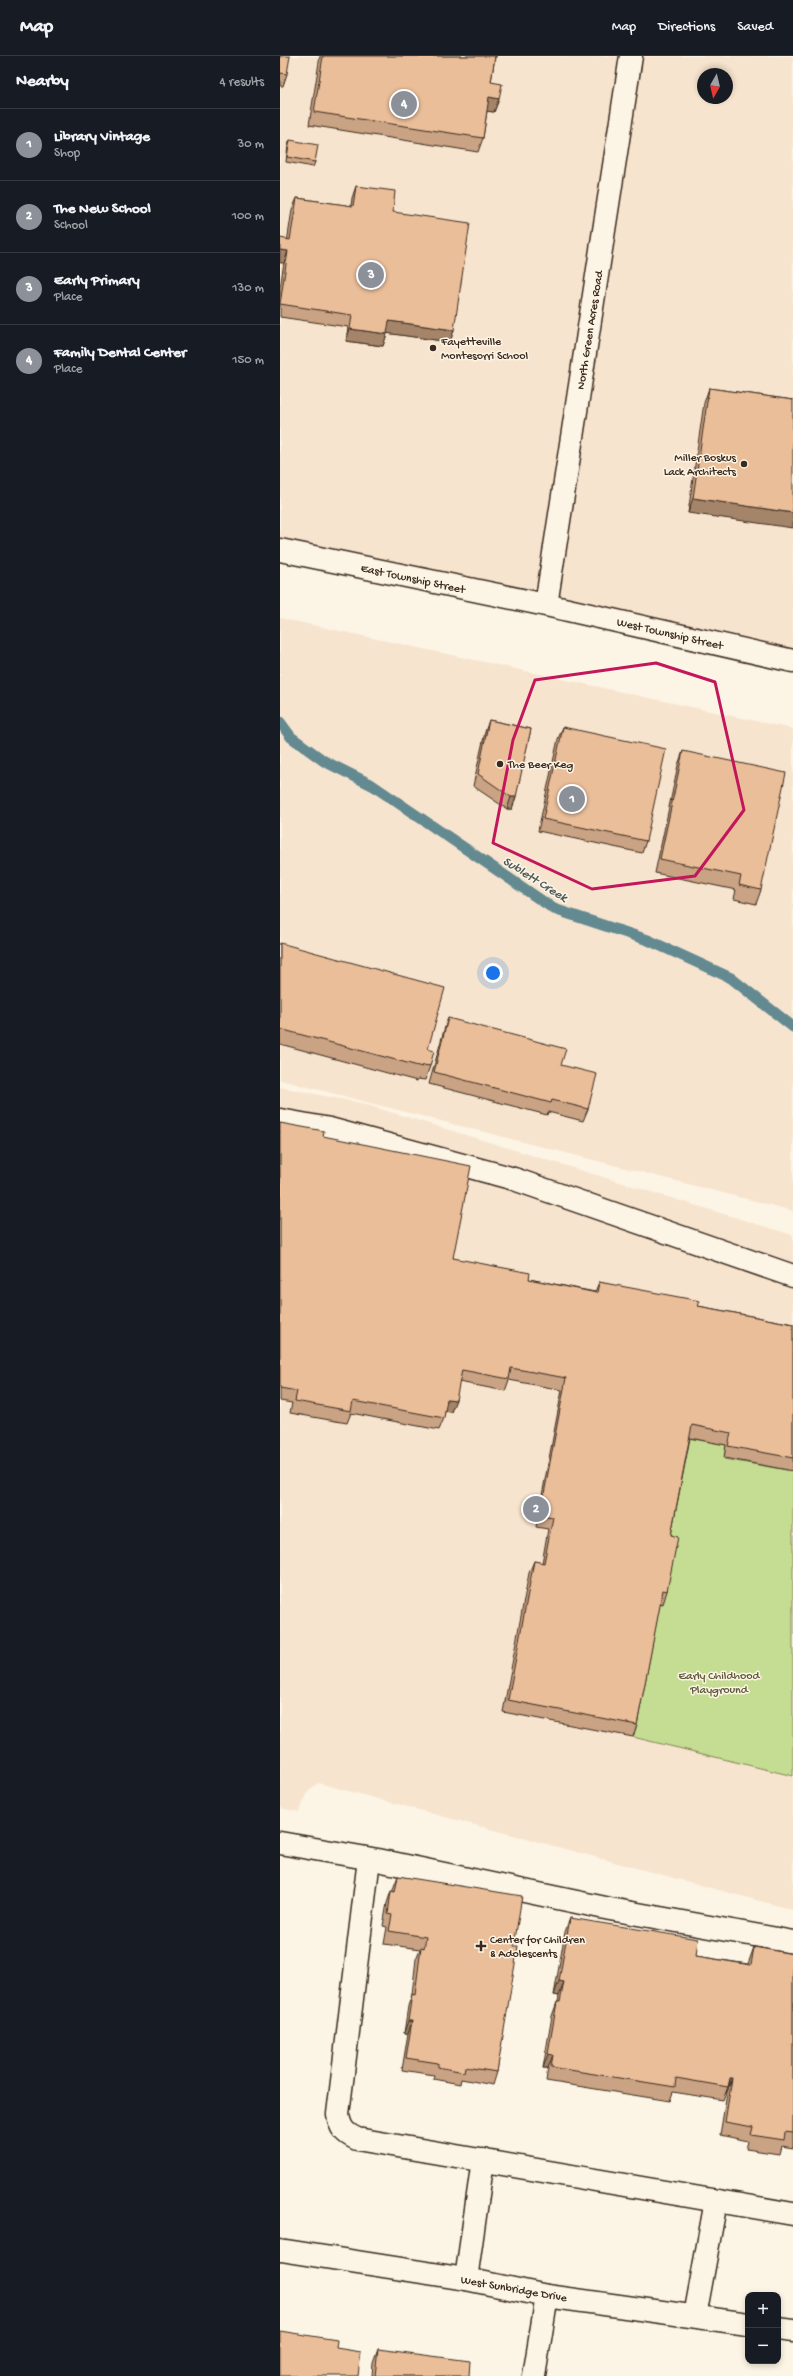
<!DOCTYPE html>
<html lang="en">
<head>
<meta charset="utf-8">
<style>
  body { margin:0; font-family:"Gochi Hand",sans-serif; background:#20242c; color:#f1f3f6 }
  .controls { position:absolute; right:12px; bottom:12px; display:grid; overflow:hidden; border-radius:8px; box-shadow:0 2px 6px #0003 }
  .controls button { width:36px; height:36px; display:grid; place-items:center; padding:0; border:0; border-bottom:1px solid #363941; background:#171b24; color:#f1f3f6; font:20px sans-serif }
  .compass { position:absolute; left:417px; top:12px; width:36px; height:36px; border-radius:50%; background:#171b24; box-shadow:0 2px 6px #0003; rotate:188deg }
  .you { position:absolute; left:213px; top:917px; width:14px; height:14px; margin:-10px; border:3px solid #fff; border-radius:50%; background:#1a73e8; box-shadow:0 0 0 6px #1a73e833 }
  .badge { display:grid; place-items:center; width:26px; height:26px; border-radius:50%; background:#8c9099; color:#fff; font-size:13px; font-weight:700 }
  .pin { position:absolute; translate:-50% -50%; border:2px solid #fff; box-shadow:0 1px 4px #0006 }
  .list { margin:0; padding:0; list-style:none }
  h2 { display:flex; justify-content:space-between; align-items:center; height:52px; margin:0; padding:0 16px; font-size:17px }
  h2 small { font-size:13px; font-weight:400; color:#9ea1a6 }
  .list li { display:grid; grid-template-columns:26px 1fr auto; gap:12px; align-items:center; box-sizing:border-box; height:72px; padding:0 16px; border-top:1px solid #363941 }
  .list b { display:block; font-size:15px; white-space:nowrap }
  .list p { margin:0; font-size:13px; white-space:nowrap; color:#9ea1a6 }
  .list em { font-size:13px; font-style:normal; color:#9ea1a6 }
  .map { position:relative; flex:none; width:513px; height:2320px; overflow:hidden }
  header { display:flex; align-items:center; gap:24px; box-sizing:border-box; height:56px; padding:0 20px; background:#171b24; border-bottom:1px solid #363941 }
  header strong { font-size:19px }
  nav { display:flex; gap:22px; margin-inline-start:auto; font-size:14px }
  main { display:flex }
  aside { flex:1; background:#171b24 }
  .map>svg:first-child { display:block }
  .built { fill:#f7e4ce; fill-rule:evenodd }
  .green { fill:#c5dd93; stroke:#808458 }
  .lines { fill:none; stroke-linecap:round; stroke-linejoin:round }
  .stream { stroke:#638991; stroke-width:11 }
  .minor-casing { stroke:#3b2a1e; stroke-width:25 }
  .minor { stroke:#fcf5e5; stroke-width:22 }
  .wall { fill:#c9a384; stroke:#3b2a1e }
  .shaded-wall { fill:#a4856b; stroke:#3b2a1e }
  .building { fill:#eabe99; stroke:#3b2a1e }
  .marked { fill:none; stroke:#c2185b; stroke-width:3; stroke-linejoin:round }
  .poi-dot { fill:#3b2a1e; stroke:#fcf5e5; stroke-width:1.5 }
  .labels { text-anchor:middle; stroke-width:3; stroke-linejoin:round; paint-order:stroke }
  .street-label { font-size:12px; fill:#3b2a1e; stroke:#fcf5e5 }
  .poi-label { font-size:12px; fill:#3b2a1e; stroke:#fcf5e5; text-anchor:start }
  .park-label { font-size:12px; fill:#5e573b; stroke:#fcf5e5 }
  .water-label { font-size:13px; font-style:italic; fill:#4f5958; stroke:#fcf5e5 }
</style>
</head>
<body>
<header>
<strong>Map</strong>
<nav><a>Map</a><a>Directions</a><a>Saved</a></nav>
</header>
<main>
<aside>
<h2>Nearby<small>4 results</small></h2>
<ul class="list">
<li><span class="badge">1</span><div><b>Library Vintage</b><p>Shop</p></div><em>30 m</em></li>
<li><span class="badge">2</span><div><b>The New School</b><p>School</p></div><em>100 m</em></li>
<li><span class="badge">3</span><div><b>Early Primary</b><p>Place</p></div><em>130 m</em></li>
<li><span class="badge">4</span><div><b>Family Dental Center</b><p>Place</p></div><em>150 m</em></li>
</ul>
</aside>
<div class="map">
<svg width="513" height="2320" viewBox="0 0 513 2320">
  <rect width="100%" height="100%" fill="#fcf5e5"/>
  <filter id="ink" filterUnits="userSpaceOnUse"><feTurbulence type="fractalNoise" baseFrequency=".025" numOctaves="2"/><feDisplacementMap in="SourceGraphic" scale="8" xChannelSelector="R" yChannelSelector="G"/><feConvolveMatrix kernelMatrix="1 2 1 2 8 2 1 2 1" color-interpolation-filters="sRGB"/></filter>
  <g filter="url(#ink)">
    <g class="built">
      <path d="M0,0H513V605L0,494ZM423,18H447V42H423Z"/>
      <path d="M0,562L513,673V1155L0,1024Z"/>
      <path d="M0,1031L81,1047L513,1179V1854L38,1727L28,1736L19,1756L0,1752Z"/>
    </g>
    <path class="green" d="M408,1382L446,1389L444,1403L513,1415V1720L353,1681L378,1546L383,1547L387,1491Z"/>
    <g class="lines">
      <path class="stream" d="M0,666L11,681L44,705L92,729L274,853L368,884L451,922L513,971"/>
      <g class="minor-casing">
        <g id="minor">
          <path d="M0,494L266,549L513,605"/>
          <path d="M266,549L351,0"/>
          <path d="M0,1064L50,1073L234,1123L513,1220"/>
          <path d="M0,1787L98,1804L330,1853L513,1886"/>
          <path d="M89,1803L58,2058C60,2072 64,2077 77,2083L513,2158"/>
          <path d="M0,2194L186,2223L267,2240L468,2268"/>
          <path d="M186,2223L203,2104"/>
          <path d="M415,2260L436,2145"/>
          <path d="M498,2273L513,2275"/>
          <path d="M254,2320L267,2240"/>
        </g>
      </g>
      <use href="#minor" class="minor"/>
    </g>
    <g class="wall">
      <path d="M0,0L7,18L3,30H0Z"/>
      <path d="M40,0H217L216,1H215L211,26L219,43L214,56L207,55L203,82L198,96L29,69Z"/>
      <path d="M10,84L35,106L33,111L6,106L8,89Z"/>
      <path d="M76,130L113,156L174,274L170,286L107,277L103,290L66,285L68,271L0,261V232L12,154L17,142L71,150L72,142Z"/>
      <path d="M429,332L513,344L408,457L424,347Z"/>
      <path d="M209,664L251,673L232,753H227L193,730L205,676Z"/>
      <path d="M283,671L366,785L362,797L258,775L278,683Z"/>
      <path d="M403,695L481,834L476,848L454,843L456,834L375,817L398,709Z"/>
      <path d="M0,887L148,993L150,1010L145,1024L138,1023L137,1025L0,988Z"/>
      <path d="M168,962L281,1009L308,1053L303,1065L268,1056L267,1059L149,1028L164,974Z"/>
      <path d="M0,1067L43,1080L173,1202L249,1223L315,1236L319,1226L418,1250L513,1268V1415L444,1402L446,1389L410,1382L391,1479L387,1535L383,1548L380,1547L357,1669L353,1681L223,1656L249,1517L254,1505L262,1507L268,1473L256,1471L282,1334L229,1324L225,1335L179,1326L171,1356L165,1355L164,1362L159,1374L71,1357L67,1367L10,1357L12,1347L0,1345Z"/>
      <path d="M118,1820L234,1890L217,2016L213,2029L181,2023L180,2028L153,2023L154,2019L122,2014L128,1977H124L128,1950L132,1938L136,1903L140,1893L104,1888L107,1871L103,1870L107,1847L111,1835L113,1836V1833Z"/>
      <path d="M290,1862L416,1900L468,1908L469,1905L474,1891L513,1898V2092L501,2090L499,2098L466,2093L468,2085L440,2079L447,2036H446L443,2044L393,2036L390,2045L266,2025L268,2012H263L272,1960L277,1946H278L279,1940L274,1939L285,1876Z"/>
      <path d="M98,2293L189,2320H92L93,2307Z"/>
    </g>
    <g class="shaded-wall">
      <path d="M209,41L219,43L214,56L204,55Z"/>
      <path d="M0,194L8,195L4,207H0Z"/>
      <path d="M109,265L174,274L170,286L105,277Z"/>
      <path d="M70,273L107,278L103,290L66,285Z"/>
      <path d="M413,442L513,457V472L408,457Z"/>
      <path d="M231,741H236L232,753H227Z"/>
      <path d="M167,1343L176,1344L171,1356L163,1355Z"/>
      <path d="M279,1925L284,1926L279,1940L274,1939Z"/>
      <path d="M128,1965H132L128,1977H124Z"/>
      <path d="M268,1998L273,1999L268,2012H263Z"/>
      <path d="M450,2022H452L447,2036H446L448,2031Z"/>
    </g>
    <g class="building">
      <path d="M0,0H10L7,18L0,17Z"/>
      <path d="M43,0H215L211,26L222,28L219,43L209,41L203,82L34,56Z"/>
      <path d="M10,84L38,89L35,106L7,101Z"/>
      <path d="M76,130L115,135L113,156L190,167L174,274L109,265L107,278L70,273L72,259L0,248L8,195L0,194V182L10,184L17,142L73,150Z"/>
      <path d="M429,332L513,344V457L413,442Z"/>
      <path d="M209,664L251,673L236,741H231L198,718Z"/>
      <path d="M283,671L386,693L366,785L263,763Z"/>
      <path d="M403,695L506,717L481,834L459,829L461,820L380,803Z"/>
      <path d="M0,887L165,932L148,993L154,995L150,1010L143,1009L142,1011L0,973Z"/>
      <path d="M168,962L286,993L281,1009L317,1018L308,1053L272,1044L271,1047L154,1016Z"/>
      <path d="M0,1067L44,1075L43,1080L191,1110L173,1202L250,1217L249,1223L317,1237L319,1226L420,1245L418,1250L513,1268V1402L448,1390L451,1377L412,1369L391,1479L398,1481L387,1535L383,1534L357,1669L228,1644L254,1505L264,1507L273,1461L260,1459L286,1322L231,1312L229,1323L182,1314L176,1344L167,1343L164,1362L73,1345L71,1355L15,1345L17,1335L0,1332Z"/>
      <path d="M118,1820L242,1840L234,1890H238L217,2016L185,2011L184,2016L158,2011V2007L126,2002L132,1965H128L132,1938L135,1939L141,1891L144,1892L146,1881L109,1875L112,1859L108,1858L111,1835L115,1836Z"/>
      <path d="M290,1862L418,1883L416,1900L471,1909L474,1891L513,1898V2077L505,2076L504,2084L471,2079L473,2071L445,2066L452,2022H450L448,2031L396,2022L395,2031L271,2011L273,1999L268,1998L277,1946H280L284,1926L279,1925Z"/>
      <path d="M0,2275L57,2284L56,2292L81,2296L78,2320H0Z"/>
      <path d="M98,2293L190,2305L189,2320H95Z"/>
    </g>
  </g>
  <path class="marked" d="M376,607L435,626L464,754L415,820L312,833L213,787L233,684L255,624Z"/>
  <g class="poi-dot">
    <circle cx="153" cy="292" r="4"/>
    <circle cx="464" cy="408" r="4"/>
    <circle cx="220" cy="708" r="4"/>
    <path d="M199 1884h4v4h4v4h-4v4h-4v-4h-4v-4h4z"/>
  </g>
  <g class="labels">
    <g class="street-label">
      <text transform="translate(309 274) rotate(-81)" y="4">North Green Acres Road</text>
      <text transform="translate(133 522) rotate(12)" y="4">East Township Street</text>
      <text transform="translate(390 577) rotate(13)" y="4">West Township Street</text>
      <text transform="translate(234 2232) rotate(10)" y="4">West Sunbridge Drive</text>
    </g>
    <g class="poi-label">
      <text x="161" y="289">Fayetteville<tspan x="161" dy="14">Montesorri School</tspan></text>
      <text x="456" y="405" text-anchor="end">Miller Boskus<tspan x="456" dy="14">Lack Architects</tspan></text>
      <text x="228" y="712">The Beer Keg</text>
      <text x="210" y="1887">Center for Children<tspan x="210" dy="14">&amp; Adolescents</tspan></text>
    </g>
    <g class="park-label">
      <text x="439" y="1623">Early Childhood<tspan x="439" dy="14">Playground</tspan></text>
    </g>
    <g class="water-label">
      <text transform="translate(256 822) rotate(32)" y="5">Sublett Creek</text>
    </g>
  </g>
</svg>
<div class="controls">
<button>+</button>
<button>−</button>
</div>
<svg class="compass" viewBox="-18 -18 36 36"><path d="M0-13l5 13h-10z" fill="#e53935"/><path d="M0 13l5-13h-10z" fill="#9ea1a6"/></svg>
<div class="you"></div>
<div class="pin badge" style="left:292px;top:743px">1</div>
<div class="pin badge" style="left:256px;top:1453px">2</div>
<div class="pin badge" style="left:91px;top:219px">3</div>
<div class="pin badge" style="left:124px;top:48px">4</div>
</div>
</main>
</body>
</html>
